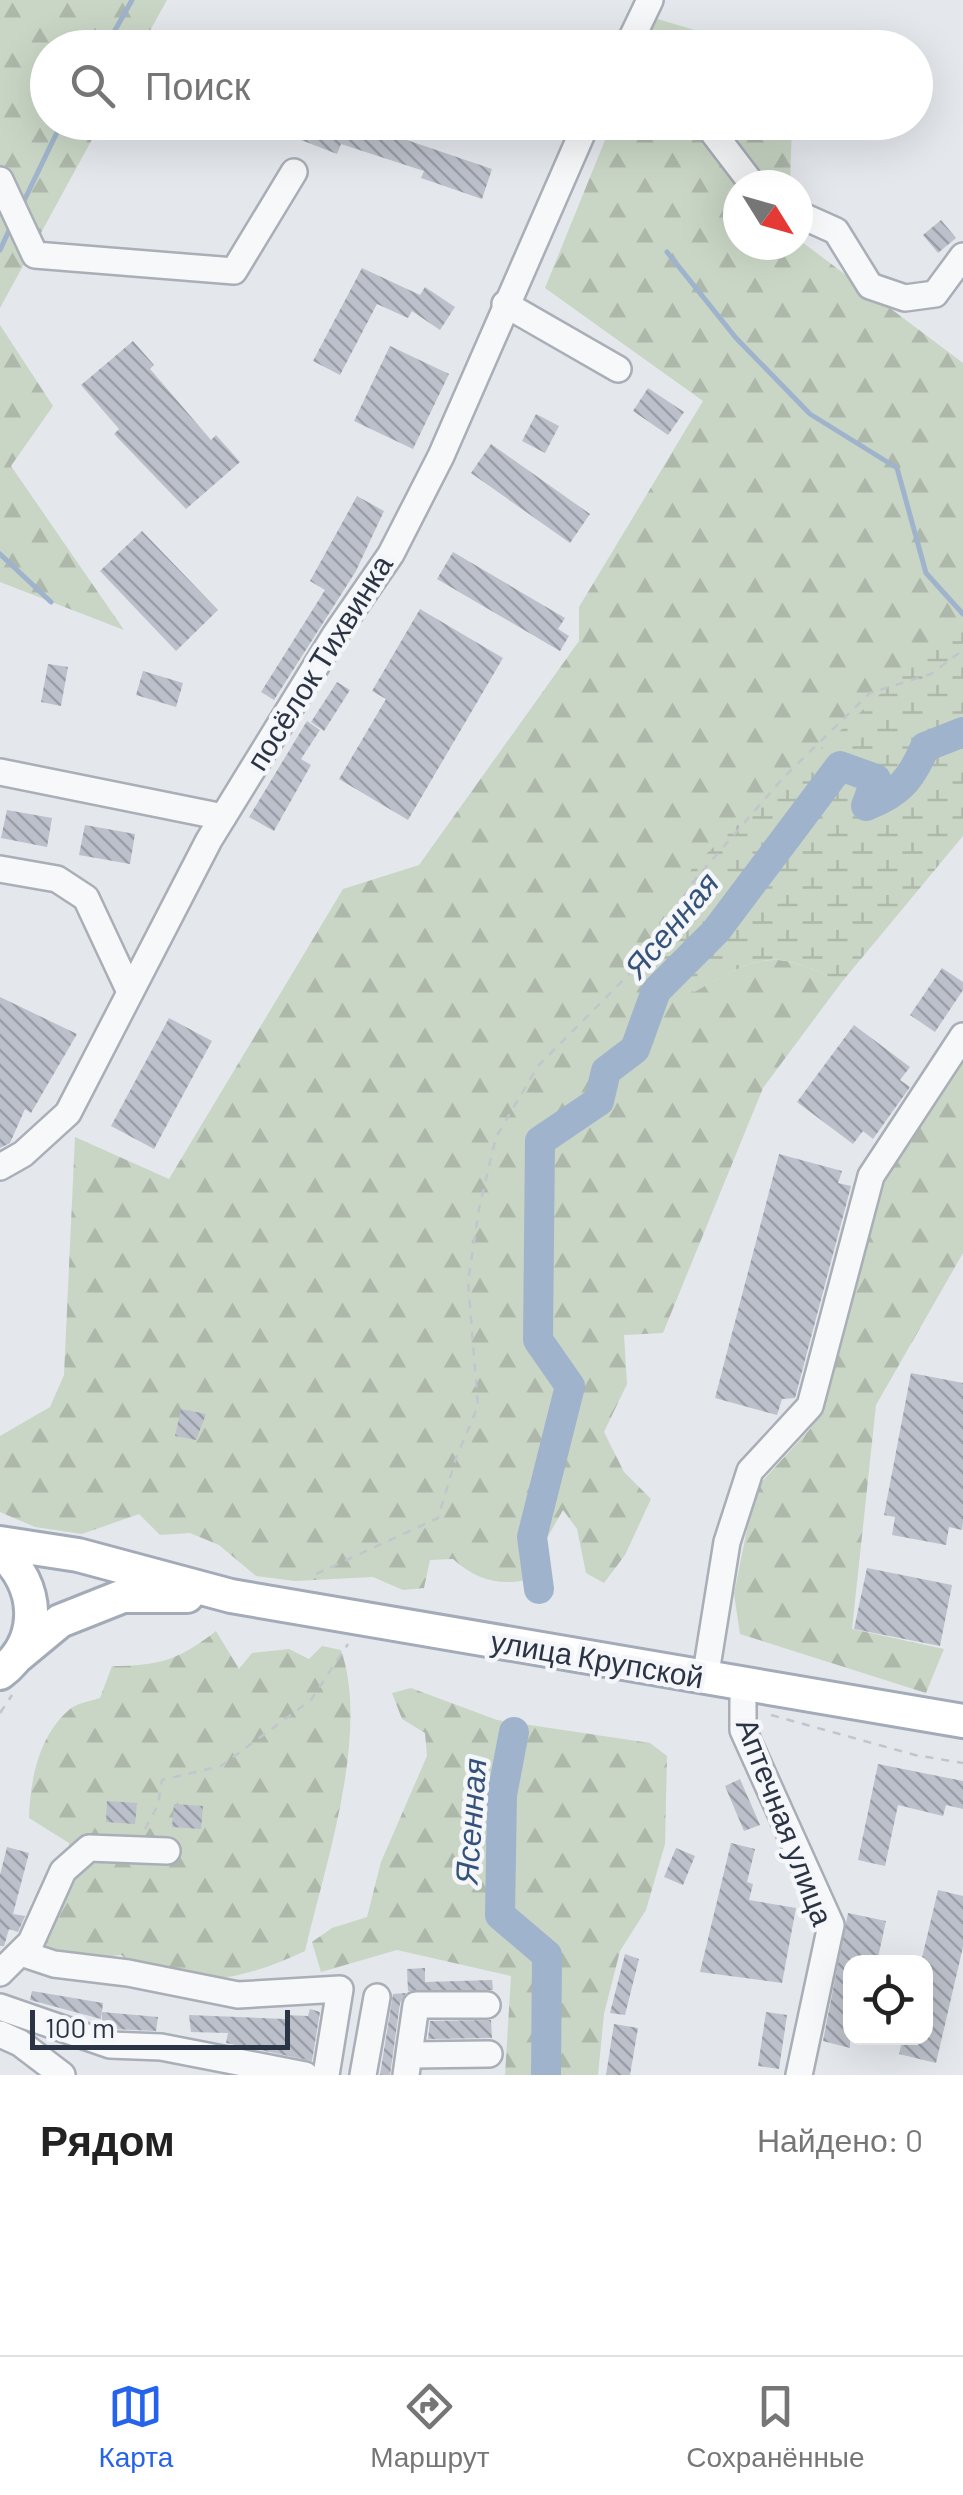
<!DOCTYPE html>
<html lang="ru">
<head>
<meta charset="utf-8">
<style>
  body { margin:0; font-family:Barlow,sans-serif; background:#f6f6f6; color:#222 }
  .controls { position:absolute; right:30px; bottom:30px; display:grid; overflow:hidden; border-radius:20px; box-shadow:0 10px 40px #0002 }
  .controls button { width:90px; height:90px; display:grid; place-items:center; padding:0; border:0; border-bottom:2px solid #e0e0e0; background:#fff; color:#222; font:50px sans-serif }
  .compass { position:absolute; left:723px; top:170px; width:90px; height:90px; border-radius:50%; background:#fff; box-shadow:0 10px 40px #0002; rotate:127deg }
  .scale { position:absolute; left:30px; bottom:25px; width:260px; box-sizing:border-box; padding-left:10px; border:5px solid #2b3445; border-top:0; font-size:28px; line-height:35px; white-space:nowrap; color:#2b3445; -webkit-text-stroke:8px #f4f6f9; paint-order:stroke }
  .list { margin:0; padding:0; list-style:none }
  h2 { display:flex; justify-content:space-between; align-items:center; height:130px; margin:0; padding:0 40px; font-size:42px }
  h2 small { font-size:32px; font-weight:400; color:#767676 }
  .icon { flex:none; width:55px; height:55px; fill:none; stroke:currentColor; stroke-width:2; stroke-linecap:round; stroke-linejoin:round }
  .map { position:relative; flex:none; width:963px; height:2075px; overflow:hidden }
  .search { position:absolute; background:#fff; box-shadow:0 10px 40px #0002; left:30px; right:30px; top:30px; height:110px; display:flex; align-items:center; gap:25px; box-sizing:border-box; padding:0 35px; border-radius:55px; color:#767676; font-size:38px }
  .sheet { height:280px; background:#fff }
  nav { display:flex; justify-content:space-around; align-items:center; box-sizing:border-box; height:140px; border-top:2px solid #e0e0e0; background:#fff; font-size:28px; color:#767676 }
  nav a { display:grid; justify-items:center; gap:5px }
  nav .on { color:#2563eb }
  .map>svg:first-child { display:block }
  .forest { fill:url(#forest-firs) }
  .wetland { fill:url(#wetland-marsh) }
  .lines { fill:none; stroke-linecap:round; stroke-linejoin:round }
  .stream { stroke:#9fb4cc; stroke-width:5 }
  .river { stroke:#9fb4cc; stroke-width:30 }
  .building { fill:url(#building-back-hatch) }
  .minor-casing { stroke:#a9aeb7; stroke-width:30 }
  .major-casing { stroke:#a3abb8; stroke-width:38 }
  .path { stroke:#c2c5cb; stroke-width:2.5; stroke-dasharray:8 8; stroke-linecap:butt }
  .minor { stroke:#f7f8fa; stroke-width:25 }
  .major { stroke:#fff; stroke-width:32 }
  .labels { text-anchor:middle; stroke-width:9; stroke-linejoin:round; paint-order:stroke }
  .street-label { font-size:30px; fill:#2b3445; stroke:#f4f6f9 }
  .water-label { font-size:32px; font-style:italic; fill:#34527a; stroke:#f4f6f9 }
</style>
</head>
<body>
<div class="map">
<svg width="963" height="2075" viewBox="0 0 963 2075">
  <defs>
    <pattern id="forest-firs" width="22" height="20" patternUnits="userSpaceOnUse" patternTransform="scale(2.5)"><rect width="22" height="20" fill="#c9d6c5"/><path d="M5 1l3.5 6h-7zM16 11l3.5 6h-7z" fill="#adb8ab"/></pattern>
    <pattern id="wetland-marsh" width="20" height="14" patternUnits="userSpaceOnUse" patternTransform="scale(2.5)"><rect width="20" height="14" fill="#c9d6c5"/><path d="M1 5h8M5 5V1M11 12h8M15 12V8" fill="none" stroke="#adb8ab"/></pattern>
    <pattern id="building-back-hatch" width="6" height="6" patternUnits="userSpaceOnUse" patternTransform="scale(2.5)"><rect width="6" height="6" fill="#bbc0ca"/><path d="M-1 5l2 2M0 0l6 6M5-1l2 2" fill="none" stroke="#989da6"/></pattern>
  </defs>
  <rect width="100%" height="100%" fill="#e4e7ec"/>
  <g class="forest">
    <path d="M0,0H167L141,47L48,48V122L101,123L0,308Z"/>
    <path d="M654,18L752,47L643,48Z"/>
    <path d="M612,123H792L790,185H738V245H798V239L963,363V618L906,674L694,992C758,956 773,947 841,983L763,1088L663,1333L624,1335L627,1384L604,1432L624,1472L651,1499L625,1555L604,1583L586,1573L577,1529L563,1510L547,1538L548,1574C510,1587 483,1586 453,1559L430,1560L424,1588L403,1590L373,1577L295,1581L256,1576L219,1545L190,1533L160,1535L139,1514L82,1534L35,1527L0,1512V1436L50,1407L64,1375L75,1137L169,1179L343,889L419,865L579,641V607L703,401L545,288Z"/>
    <path d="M0,325L53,406L11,466L124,630L0,582Z"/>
    <path d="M963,1053V1253L876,1405L852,1629L944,1649L926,1693L740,1634L734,1594L755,1489L811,1428L855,1293L882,1187Z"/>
    <path d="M216,1631L239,1669L252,1653L289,1649L309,1659L322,1646L341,1650C370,1734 325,1865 305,1951C249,1978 174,1998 121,1955L82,1959L47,1950L42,1934L70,1886L69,1843L29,1818C30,1780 39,1735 70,1709C77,1703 91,1701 100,1698L112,1666C159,1666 179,1660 216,1631Z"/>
    <path d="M411,1688L497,1720L650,1743L667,1756L665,1844L646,1910L620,1951L604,2014L598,2075H505L511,1976L397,1950L321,1972L312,1942L332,1928L367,1917L381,1862L427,1756L425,1733L402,1719L392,1693Z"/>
  </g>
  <path class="wetland" d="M963,618V836L841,983C772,946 759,956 694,992L636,962L694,865Z"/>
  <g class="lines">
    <g class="stream">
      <path d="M105,48L132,0"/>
      <path d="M22,205L62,122"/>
      <path d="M0,250L12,224"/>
      <path d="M667,252L736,338L810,414L897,468L926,573L963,614"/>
      <path d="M0,554L51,602"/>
    </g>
    <g class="river">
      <path d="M539,1589L532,1537L570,1386L538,1340L540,1141L599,1101L606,1071L635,1049L656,991L716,931L840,766L876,779L866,806C900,793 911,779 925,747L963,732"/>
      <path d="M514,1732L502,1795L500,1915L547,1955L546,2075"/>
    </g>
  </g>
  <g class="building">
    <path d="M255,122H354L492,169L482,199L421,178L424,171L341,144L337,154Z"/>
    <path d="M941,220L956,238L938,253L923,235Z"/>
    <path d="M362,268L420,295L425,287L455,307L440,330L412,311L408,318L377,304L340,375L313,361Z"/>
    <path d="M133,341L154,365L150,369L211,440L216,435L240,462L186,509L114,434L119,429L81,385Z"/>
    <path d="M390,346L449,374L413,449L354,421Z"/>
    <path d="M648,388L684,412L668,435L633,411Z"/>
    <path d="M536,414L559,426L545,453L522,441Z"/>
    <path d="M491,444L590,514L570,543L471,473Z"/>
    <path d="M357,496L384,511L356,571L274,700L261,692L325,590L310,581Z"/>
    <path d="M142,531L218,610L176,651L100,571Z"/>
    <path d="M453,552L565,618L558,629L569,636L560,651L437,579Z"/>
    <path d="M420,609L503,658L408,820L339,779L386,699L372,691Z"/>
    <path d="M48,664L68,667L61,706L41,702Z"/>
    <path d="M143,671L183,683L176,707L136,695Z"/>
    <path d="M337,682L350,690L324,731L311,722Z"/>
    <path d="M307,721L320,730L301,759L311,765L274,831L249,817Z"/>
    <path d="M7,810L52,818L47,847L1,838Z"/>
    <path d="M85,825L135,834L130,864L79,855Z"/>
    <path d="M942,968L963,982V990L935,1032L910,1015Z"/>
    <path d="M0,997L77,1034L31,1113L25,1109L10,1143L0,1148Z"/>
    <path d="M169,1018L212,1041L154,1149L111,1126Z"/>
    <path d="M854,1025L910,1067L900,1080L910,1087L873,1139L863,1131L853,1144L797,1102Z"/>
    <path d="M779,1154L842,1171L838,1183L851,1186L795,1398L782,1399L777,1415L715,1398Z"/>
    <path d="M911,1373L963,1383V1522L962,1530L949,1527L946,1545L892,1535L895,1517L884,1515Z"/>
    <path d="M181,1409L206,1414L196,1440L175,1436Z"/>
    <path d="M867,1568L952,1585L940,1646L854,1629Z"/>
    <path d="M878,1764L963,1781V1809L946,1805L943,1816L898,1805L885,1866L858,1860Z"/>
    <path d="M740,1779L760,1825L744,1831L725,1786Z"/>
    <path d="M107,1801L137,1803L135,1824L106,1822Z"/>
    <path d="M174,1804L203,1806L201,1829L172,1827Z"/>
    <path d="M731,1843L755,1849L747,1882L753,1884L749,1900L796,1908L782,1983L700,1972Z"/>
    <path d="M7,1847L29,1853L13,1914L25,1916L18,1932L9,1929L4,1946H0V1875Z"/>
    <path d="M676,1848L695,1856L683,1885L664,1877Z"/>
    <path d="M938,1890L963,1896V1947L936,2063L899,2054L903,2038H926V1962H921Z"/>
    <path d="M848,1913L886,1921L877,1962H850V2048L823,2041Z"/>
    <path d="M625,1954L639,1959L625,2015L610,2013Z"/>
    <path d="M425,1968V1982L492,1980L493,1990L408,1991L407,1969Z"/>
    <path d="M32,1991L103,2003L101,2019L30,2000Z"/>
    <path d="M406,1993L400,2003L390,2075H380L393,1994Z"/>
    <path d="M310,2009L320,2012L312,2061L226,2043L228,2033L191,2032L189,2015L285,2019V2015L308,2016Z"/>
    <path d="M102,2012L158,2017L156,2031L113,2029L102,2025Z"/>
    <path d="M766,2012L787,2015L779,2069L758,2066Z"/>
    <path d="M491,2020L492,2038L428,2039L430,2021Z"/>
    <path d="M614,2024L638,2028L630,2075H606Z"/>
  </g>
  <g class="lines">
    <g class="minor-casing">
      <g id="minor">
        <path d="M627,48L650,0"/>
        <path d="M705,122L753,185"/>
        <path d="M0,180L35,255L234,271L294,172"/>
        <path d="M798,214L836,231L870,286L905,298L935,294L963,256"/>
        <path d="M505,304L618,369"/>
        <path d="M0,772L223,817"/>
        <path d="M0,869L57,879L86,898L130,992"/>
        <path d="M0,1167L23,1154L68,1113L209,840L335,635L391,554L441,456L587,122"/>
        <path d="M705,1679L727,1542L750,1471L810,1406L871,1176L963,1036"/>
        <path d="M743,1686V1730L831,1925L799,2075"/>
        <path d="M21,1953L54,1964L128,1973L238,1995L340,1989L326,2075"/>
        <path d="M0,1973L31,1942L63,1871L89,1848L167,1851"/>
        <path d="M0,2007L110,2045L161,2047L305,2075"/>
        <path d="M0,2034L20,2043L62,2075"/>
        <path d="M411,2055L489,2054"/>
        <path d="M363,2075L377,1997"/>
        <path d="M406,2075L416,2005H487"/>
      </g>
    </g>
    <g class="major-casing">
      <g id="major">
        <path d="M0,1543L78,1555L231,1596L963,1721"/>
        <path d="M0,1551C40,1584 43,1641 0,1673"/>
        <path d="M19,1655L60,1621L123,1596H187"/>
      </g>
    </g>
    <g class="path">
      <path d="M316,1574L438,1518L456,1458L478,1406L468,1282L479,1209L496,1137L538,1066L644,959L693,882L783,778L870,693L931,674L963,650"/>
      <path d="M0,1713L12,1695"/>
      <path d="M771,1715L915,1755L963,1763"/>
      <path d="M145,1829L158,1805L162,1780L221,1766L311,1700L348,1644"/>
    </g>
    <use href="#minor" class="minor"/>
    <use href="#major" class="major"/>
  </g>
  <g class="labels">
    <g class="street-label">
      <text transform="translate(320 663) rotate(-58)" y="10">посёлок Тихвинка</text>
      <text transform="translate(597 1660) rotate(10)" y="10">улица Крупской</text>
      <text transform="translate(784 1822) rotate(69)" y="10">Аптечная улица</text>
    </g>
    <g class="water-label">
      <text transform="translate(672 925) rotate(-50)" y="11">Ясенная</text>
      <text transform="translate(471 1821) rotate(-86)" y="11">Ясенная</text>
    </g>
  </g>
</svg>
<div class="controls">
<button><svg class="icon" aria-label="locate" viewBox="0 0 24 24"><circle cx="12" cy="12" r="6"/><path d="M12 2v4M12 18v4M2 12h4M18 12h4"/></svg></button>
</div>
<svg class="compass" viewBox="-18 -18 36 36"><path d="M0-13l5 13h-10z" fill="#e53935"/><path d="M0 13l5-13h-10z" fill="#767676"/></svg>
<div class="scale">100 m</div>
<div class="search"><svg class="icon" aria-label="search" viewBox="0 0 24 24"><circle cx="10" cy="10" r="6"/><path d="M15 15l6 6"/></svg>Поиск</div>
</div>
<section class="sheet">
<h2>Рядом<small>Найдено: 0</small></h2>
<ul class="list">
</ul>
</section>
<nav>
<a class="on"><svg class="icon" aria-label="map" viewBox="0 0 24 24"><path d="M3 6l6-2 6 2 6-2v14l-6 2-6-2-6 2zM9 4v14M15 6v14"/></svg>Карта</a>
<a><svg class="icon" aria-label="directions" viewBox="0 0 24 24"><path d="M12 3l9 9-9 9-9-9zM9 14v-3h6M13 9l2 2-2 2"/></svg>Маршрут</a>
<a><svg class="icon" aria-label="saved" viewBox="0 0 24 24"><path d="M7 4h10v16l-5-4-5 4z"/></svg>Сохранённые</a>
</nav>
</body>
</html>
